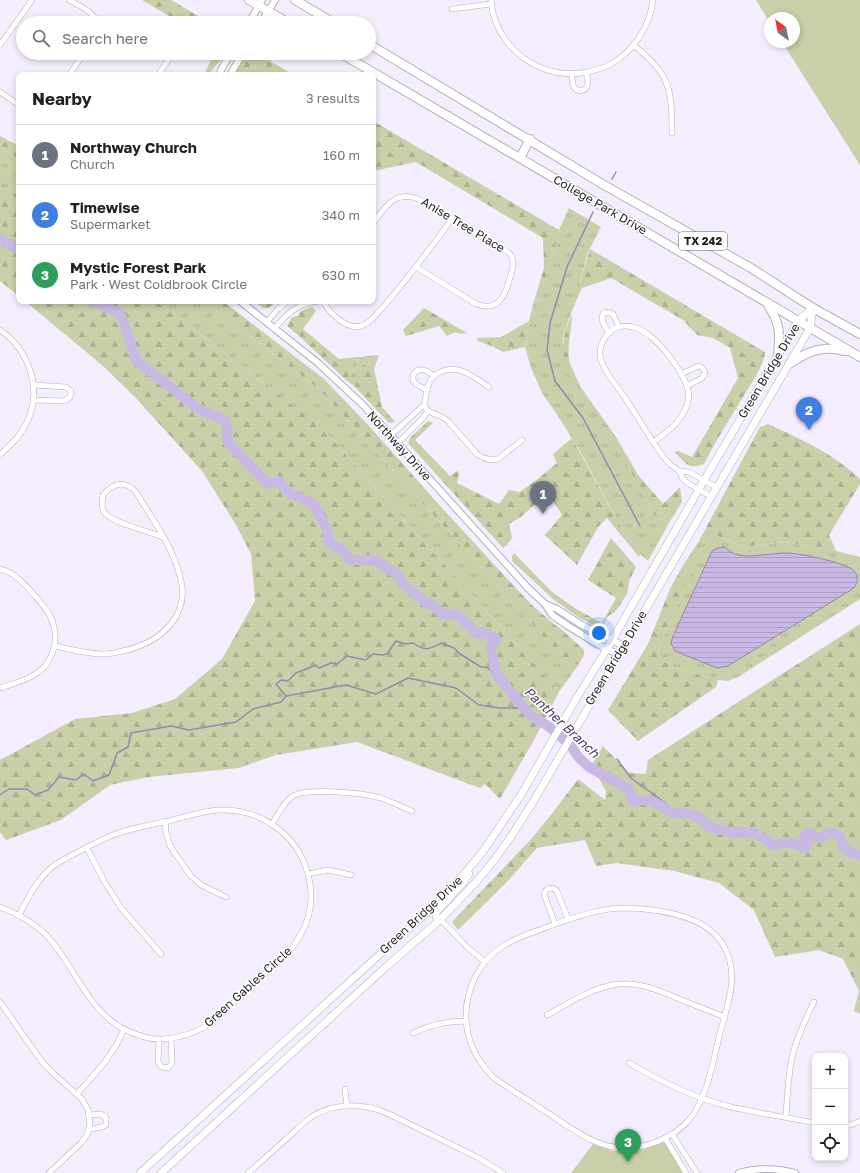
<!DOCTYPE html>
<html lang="en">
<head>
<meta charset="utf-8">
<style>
  body { margin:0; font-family:"Golos Text",sans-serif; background:#f2f2f2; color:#202124 }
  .controls { position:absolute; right:12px; bottom:12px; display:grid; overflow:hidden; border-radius:8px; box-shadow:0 2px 6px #0003 }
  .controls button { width:36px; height:36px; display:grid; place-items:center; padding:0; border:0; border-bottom:1px solid #e0e0e0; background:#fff; color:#202124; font:20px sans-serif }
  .compass { position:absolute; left:764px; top:12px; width:36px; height:36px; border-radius:50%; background:#fff; box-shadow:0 2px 6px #0003; rotate:328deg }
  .you { position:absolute; left:599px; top:633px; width:14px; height:14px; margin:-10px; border:3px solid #fff; border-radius:50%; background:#1a73e8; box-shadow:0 0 0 6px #1a73e833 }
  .badge { display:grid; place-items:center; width:26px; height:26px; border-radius:50%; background:#5d6400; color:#fff; font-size:13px; font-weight:700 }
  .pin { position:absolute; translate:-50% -33px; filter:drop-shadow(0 1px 2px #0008) }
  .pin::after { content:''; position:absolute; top:21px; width:14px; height:12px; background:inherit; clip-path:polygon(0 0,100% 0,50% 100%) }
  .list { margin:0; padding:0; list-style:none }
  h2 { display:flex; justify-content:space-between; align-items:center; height:52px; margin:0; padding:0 16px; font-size:17px }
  h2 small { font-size:13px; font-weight:400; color:#757577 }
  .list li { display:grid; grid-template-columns:26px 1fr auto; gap:12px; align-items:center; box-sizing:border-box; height:60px; padding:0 16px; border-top:1px solid #e0e0e0 }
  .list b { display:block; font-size:15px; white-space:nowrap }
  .list p { margin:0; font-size:13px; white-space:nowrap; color:#757577 }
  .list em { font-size:13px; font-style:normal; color:#757577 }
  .icon { flex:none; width:22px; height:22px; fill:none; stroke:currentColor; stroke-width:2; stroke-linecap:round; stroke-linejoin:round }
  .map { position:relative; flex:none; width:860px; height:1173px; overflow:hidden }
  .search { position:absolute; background:#fff; box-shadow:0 2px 6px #0003; left:16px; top:16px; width:360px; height:44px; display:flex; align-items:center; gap:10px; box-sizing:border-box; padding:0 14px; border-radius:22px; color:#757577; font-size:15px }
  .panel { position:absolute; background:#fff; box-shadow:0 2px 6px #0003; left:16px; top:72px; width:360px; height:232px; border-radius:8px }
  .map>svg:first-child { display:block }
  .grass { fill:url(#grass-tufts) }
  .forest { fill:url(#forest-firs) }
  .green { fill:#c9cfa8 }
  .water { fill:url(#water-rules); stroke:#9689aa }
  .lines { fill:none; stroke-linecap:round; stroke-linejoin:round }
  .stream { stroke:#9689aa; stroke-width:1.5 }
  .river { stroke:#c9b7e4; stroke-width:10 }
  .minor-casing { stroke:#b4aebe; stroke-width:6 }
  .tertiary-casing { stroke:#b4aebe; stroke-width:8 }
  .secondary-casing { stroke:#b4aebe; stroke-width:8 }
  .primary-casing { stroke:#b4aebe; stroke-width:10 }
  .minor { stroke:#fff; stroke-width:5 }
  .tertiary { stroke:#fff; stroke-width:6 }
  .secondary { stroke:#fff; stroke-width:7 }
  .primary { stroke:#fff; stroke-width:8 }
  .labels { text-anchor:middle; stroke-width:3; stroke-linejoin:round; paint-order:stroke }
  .shield { fill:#fff; stroke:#636166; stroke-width:1 }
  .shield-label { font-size:11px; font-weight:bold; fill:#201d24 }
  .street-label { font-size:12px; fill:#201d24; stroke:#fff }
  .water-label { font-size:13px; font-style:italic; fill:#4e356c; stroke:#fff }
</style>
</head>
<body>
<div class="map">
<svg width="860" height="1173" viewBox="0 0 860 1173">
  <defs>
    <pattern id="grass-tufts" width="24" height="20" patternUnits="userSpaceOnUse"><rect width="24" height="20" fill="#c9cfa8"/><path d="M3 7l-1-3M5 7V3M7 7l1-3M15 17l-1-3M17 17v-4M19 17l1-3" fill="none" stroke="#acb190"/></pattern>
    <pattern id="forest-firs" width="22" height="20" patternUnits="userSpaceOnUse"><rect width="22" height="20" fill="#c9cfa8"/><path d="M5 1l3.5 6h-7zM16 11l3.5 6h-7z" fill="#acb190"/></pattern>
    <pattern id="water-rules" width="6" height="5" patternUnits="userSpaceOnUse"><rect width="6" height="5" fill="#c9b7e4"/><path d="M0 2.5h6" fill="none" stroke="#ac9dc3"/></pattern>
  </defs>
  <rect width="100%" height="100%" fill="#f4edfe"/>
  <g class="grass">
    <path d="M0,146L19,160V196L0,181Z"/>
    <path d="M569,208L601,227L588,252L579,285L582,288C576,300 562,333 563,345C564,355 568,366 570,376L576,377L580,386L616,437L630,461L627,465L655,516L669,523L648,561L640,554L628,540L580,451L556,413L542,393L531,368L525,347L529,321L534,301L540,300L559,230Z"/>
    <path d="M156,301H204L319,389L569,664H579L559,692L319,425Z"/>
    <path d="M357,357H361V360L369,368L354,386L345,379L349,378L356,365Z"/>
    <path d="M714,535L744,547L785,542L836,551L860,557V599L738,677L728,681L718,680L676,668L661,660L657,653L691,572L682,567L699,541L709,542Z"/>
  </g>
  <g class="forest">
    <path d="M142,0H171L210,23H181Z"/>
    <path d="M214,53H224L220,61L208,75H204Z"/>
    <path d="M248,53H256L294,75H234Z"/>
    <path d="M373,121L559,230L540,300L534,301L544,268L543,238L416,162L373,171Z"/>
    <path d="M0,136L19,146V160L0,146Z"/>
    <path d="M0,181L19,196V296L0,281Z"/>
    <path d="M590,249L765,352C764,367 748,388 740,402C728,422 715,442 704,464C689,470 685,463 675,452L678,451L692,457L738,378L730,348L713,338L697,335L683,320L611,278L582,288L579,285Z"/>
    <path d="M25,301H156L319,425L559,692L535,738L500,799L485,784L480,788L357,742L276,755L238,768L149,777L110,785L61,820L6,840L0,832V760L75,719L132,713L175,699L222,659L255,601L251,554L236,525L202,471L134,396L103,366Z"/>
    <path d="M204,301H223L324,379L370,427L432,497L514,586L533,606L555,625L561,629L584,650V655L579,664H569L319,389Z"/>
    <path d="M254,301H278L268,308H263Z"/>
    <path d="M312,307L316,311L303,329L339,359L357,357L356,365L349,378L345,379L298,335L287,326L292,317L298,316L301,311Z"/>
    <path d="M424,308L467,333L461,334L455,332L447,336L439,326L406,336L403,330Z"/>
    <path d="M572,314C572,329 567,344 569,359C570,365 574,372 576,377L570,376C568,372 565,366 564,361C561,346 565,328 572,314Z"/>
    <path d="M529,321L525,347L503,352L494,347L478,341L476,338L501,337Z"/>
    <path d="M379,355L374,369L382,407L395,422L389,423L354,386L368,368L361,360V357Z"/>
    <path d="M428,421L433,423L415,440L450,476L457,471L459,473L457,483L499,504L509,490L520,492L539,478L557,463L553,454L572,438L628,540L641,551L639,557L607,518L598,527L577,565L545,535L562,515L554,502L553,496L547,493L521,517L509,524L512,538L507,545L503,548L408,443L410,438Z"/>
    <path d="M768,424C801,439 834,454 860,479V484L829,535L836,551L785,542L744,547L715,535L710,542L699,541L760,427Z"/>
    <path d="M630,461L638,475L663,504L680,487L682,502L669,523L655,516L627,465Z"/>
    <path d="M611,538L636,567L630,579L627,594L615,612L608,616L601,629L578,617L553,599L512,561V556L514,553L552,592L576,609L602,623L616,598L588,580Z"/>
    <path d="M682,567L691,572L657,653L661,660L676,668L718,680L716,687L638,741L608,710L648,644L670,589Z"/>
    <path d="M860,624V1014L854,1011L859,991L843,959L819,950L775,957L754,910L719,883L674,871L617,863L596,866L585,840L537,848L506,883L458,930L452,922L533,837L554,811L578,779L605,800L606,791L591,765L603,746L629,773L646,774L648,760Z"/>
  </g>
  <g class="green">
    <path d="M756,0H860V165L782,42H794V18H770V23Z"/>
    <path d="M665,1142L683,1173H571L593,1144L612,1151H639Z"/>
  </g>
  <path class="water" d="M724,547C728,550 733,554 738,555C749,558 773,553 787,553C798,553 848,563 854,571C859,577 858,582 854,588L728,666L717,668L675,651L671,643L673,636L712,551L718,548Z"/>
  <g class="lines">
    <g class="stream">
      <path d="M612,179L616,172"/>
      <path d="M593,212L567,267L550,323L547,350L555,381L583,418L640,526"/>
      <path d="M286,696L346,685L376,694L408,678L456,688L479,705L500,708H524"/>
      <path d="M617,759L631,778L679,813"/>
      <path d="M0,795L9,789H27L35,795L48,790L59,777L76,780L84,774L93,781L109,775L117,753L128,747L131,733L171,726L189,730L236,722L253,709L281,702L286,696L276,684L281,680L288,681L296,673L316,665L319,668L331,663L337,664L347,656L366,660L373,654L382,655L387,654L396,641L405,644L413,643C426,652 429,649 442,643L454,648L460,654L481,667H486L496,674"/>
    </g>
    <g class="river">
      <path d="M0,238L19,251"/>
      <path d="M92,301L120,313L137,361L197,408L226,421L228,442L268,484L279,481L289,493L313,503L327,529L329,542L343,551L350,560H375L398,575L403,584L425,602L433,605L442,614L458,615L478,634L482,632L496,639L491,647L496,674L530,715L548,726L561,737L571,746L579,758L589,767L629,789L631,798L634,802L642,800L652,801L674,813L692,814L703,820L707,826L733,833L741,832L755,833L774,845C780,844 790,841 796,844C800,845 801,847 805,848L807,845L804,836L807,833H810L815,837L822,838C830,831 833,831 841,838C843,854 849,850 860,856"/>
    </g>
    <g class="minor-casing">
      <g id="minor">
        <path d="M69,0C80,6 93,11 97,23"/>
        <path d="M491,0C492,15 498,30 507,42C527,67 557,78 588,72C596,70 604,68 611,64C634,51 650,26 653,0"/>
        <path d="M452,9L491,4"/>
        <path d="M0,45L32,0"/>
        <path d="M633,45C670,73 672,89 672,133"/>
        <path d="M571,73C572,77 572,83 574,87C577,92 585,92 587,86C589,82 587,76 586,72"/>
        <path d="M69,75L84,53"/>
        <path d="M158,75L168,60"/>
        <path d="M0,92L19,105"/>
        <path d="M373,223C385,207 395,190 418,199L508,252C517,260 512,271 509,281C504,298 497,312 476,304L416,267"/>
        <path d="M323,301C329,313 347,330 361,326C371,323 377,313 384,306C408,278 430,249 452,219"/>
        <path d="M267,322L278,309L288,301"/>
        <path d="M275,328C287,313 299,303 319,301"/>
        <path d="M0,330C29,350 43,389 27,422C21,436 10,445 0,455"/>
        <path d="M609,333C605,326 599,320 604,313L609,312L613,314L619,327"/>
        <path d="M681,374L699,366C702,367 704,369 705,373L702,378L687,386"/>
        <path d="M427,390C423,388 418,386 415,383C410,377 415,368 423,370C427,370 431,374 435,376"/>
        <path d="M33,400L65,401L70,397L71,391L66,387L34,385"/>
        <path d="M428,411L442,417L448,421L477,454C484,459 490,461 498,459L522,440"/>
        <path d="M428,411L424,405C426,398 426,390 429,383C432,377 437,373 443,371C460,364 476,379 489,387"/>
        <path d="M390,436L424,405"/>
        <path d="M653,442C668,432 683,420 688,402C689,397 689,391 687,387C684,373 661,344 650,336C642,329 630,324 619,327C606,331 597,346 601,360C605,373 616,385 624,396C636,414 647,434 660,452C663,457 667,461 671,465C674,467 677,469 679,471C681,473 681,476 683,479C687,484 705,492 711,497"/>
        <path d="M397,444L422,419L428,411"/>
        <path d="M679,471L689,472L716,487"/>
        <path d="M0,569C16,573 25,585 36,597C41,603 47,609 50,616C60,635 55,661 37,673C26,681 12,684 0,688"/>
        <path d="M55,646C70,649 87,654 103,654C111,654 119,652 127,650C162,641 191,615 180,576C172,545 152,519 136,492C134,490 131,487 128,486C118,481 109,488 103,495C102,501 101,509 105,513C113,523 150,532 163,537"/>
        <path d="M165,821L166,832L170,846L190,875L201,885L226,897"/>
        <path d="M272,824C278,814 285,800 295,795C311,788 364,793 381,798C392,802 402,807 412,811"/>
        <path d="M87,848L104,881L121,908L161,954"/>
        <path d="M308,874L328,870L351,875"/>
        <path d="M0,907C18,914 35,923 48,937C76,968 88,1013 128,1031C139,1036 151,1040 163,1039C178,1038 193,1034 206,1026C217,1020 225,1010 234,1002C251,986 268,971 286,955C308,930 317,904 307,871C296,833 258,808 219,810C202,811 185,817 169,821C150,825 131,828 113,835C93,843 74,854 56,864C38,877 29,896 19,915"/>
        <path d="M626,908C657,909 704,915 722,943C741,972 728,1003 720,1033C714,1057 709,1087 697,1108C691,1120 679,1131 667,1137C645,1149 617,1152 594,1141C578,1134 563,1123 548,1113C530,1101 511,1090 494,1078C477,1061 466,1040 466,1016C466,988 480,959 505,945C519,936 535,932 550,926C575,917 599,908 626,908Z"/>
        <path d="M440,920L446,925L467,947L485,962"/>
        <path d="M555,924L544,894C546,889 548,888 553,888L557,891L568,919"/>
        <path d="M0,1002L35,1052L44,1064L54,1074L82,1099L88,1110L90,1124L87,1135L81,1143L49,1173"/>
        <path d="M547,1015C566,1005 587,991 608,986C634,979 658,990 682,1000C696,1006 710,1011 725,1017"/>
        <path d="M413,1033C430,1025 447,1021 466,1021"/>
        <path d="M159,1039L158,1061L161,1067L168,1068L172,1063L171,1038"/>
        <path d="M629,1063C660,1081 692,1097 727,1106C756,1113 786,1117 815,1123"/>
        <path d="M345,1089L347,1106"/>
        <path d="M77,1094L105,1062L117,1044L124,1029"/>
        <path d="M90,1115L101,1114L106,1118V1125L102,1127L90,1129"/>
        <path d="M786,1117C787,1096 788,1074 793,1053C798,1035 806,1018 814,1002"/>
        <path d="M845,1126L853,1124L860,1121"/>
        <path d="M672,1134L697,1173"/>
        <path d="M665,1138L686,1173"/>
        <path d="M248,1173C261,1162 273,1151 285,1140C294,1132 302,1124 311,1117C334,1102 365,1103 389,1114L477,1157L503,1173"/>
      </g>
    </g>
    <g class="tertiary-casing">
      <g id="tertiary">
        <path d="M249,23L262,0"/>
        <path d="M261,23L275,0"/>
        <path d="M220,75L221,70L231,53"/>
        <path d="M230,75L243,53"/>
        <path d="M240,301L318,363L363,405L527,587L545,604L552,615L568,626L599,645L619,655"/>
        <path d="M545,604L557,609L582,625L624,646"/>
        <path d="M739,1173C756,1168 777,1168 795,1173"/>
      </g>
    </g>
    <g class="secondary-casing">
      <g id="secondary">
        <path d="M440,920L436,917V912L462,884L469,874"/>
        <path d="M140,1173L378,956L430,910L466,872L484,850L521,795L576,699L607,649L699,489L798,321L813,308"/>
        <path d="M161,1173L387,966L440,920L477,881L495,859L510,838L533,802L810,328L813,308"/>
      </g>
    </g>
    <g class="primary-casing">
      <g id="primary">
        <path d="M249,0L289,23"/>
        <path d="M295,0L334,23"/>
        <path d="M369,44L604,185L751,268L813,308L860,334"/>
        <path d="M340,53L860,357"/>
        <path d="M520,158L530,139"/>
        <path d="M768,305C781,325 780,334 778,356"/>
        <path d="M789,364C799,357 811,350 824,349C831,348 839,350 846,351"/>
      </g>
    </g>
    <use href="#minor" class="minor"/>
    <use href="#tertiary" class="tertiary"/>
    <use href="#secondary" class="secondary"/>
    <use href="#primary" class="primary"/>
  </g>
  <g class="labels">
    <rect class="shield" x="679" y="232" width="48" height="18" rx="3"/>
    <g class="shield-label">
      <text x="703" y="245">TX 242</text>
    </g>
    <g class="street-label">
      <text transform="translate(600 205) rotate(30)" y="4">College Park Drive</text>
      <text transform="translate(463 225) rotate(31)" y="4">Anise Tree Place</text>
      <text transform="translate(769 371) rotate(-59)" y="4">Green Bridge Drive</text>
      <text transform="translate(399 446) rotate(48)" y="4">Northway Drive</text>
      <text transform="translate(616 658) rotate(-59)" y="4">Green Bridge Drive</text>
      <text transform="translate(421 915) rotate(-43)" y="4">Green Bridge Drive</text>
      <text transform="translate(248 987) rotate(-42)" y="4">Green Gables Circle</text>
    </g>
    <g class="water-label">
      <text transform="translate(562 722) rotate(43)" y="5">Panther Branch</text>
    </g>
  </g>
</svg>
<div class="controls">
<button>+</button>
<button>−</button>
<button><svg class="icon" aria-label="locate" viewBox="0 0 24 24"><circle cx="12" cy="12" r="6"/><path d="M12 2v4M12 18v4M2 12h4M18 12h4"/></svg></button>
</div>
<svg class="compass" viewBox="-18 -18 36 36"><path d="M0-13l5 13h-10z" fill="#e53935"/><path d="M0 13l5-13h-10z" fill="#757577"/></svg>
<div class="you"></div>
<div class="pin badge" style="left:543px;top:514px;background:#6b7280">1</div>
<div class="pin badge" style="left:809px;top:430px;background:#3f7fe0">2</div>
<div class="pin badge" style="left:628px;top:1162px;background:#2e9e5b">3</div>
<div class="search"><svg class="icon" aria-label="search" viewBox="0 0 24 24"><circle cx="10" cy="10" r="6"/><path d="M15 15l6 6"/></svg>Search here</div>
<section class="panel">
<h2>Nearby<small>3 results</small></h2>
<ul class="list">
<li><span class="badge" style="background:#6b7280">1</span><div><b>Northway Church</b><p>Church</p></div><em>160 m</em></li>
<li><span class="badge" style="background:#3f7fe0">2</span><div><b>Timewise</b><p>Supermarket</p></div><em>340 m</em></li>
<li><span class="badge" style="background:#2e9e5b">3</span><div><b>Mystic Forest Park</b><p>Park · West Coldbrook Circle</p></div><em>630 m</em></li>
</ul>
</section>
</div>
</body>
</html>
